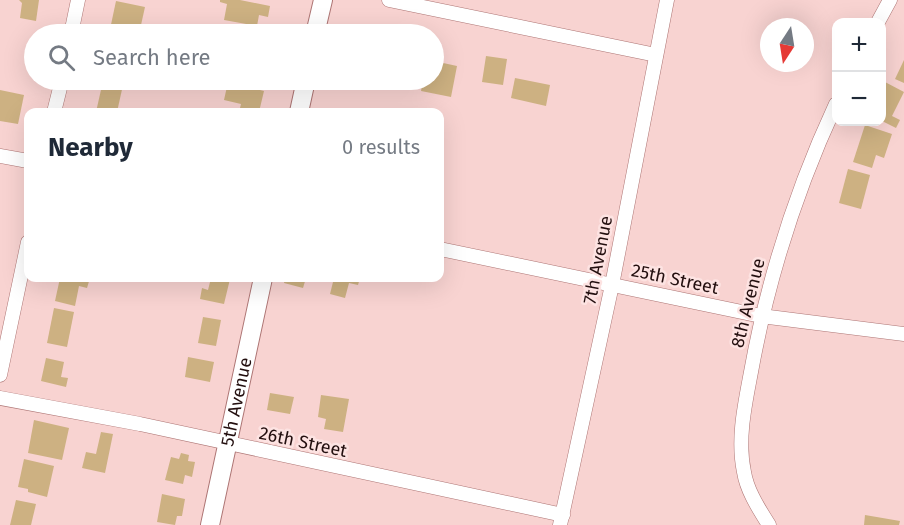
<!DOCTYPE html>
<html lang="en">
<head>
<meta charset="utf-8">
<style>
  body { margin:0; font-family:"Fira Sans",sans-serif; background:#f2f2f3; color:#1f2937 }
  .controls { position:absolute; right:18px; top:18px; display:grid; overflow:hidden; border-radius:12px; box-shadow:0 6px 24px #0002 }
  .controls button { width:54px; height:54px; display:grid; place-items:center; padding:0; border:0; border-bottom:2px solid #e0e1e3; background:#fff; color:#1f2937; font:30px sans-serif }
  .compass { position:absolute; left:760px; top:18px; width:54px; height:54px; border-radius:50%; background:#fff; box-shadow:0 6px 24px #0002; rotate:192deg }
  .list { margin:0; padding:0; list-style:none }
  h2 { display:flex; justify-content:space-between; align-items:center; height:78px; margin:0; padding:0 24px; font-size:26px }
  h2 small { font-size:20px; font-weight:400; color:#747a83 }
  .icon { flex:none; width:33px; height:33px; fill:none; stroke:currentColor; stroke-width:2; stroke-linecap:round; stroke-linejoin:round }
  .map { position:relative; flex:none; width:904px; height:525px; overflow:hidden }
  .search { position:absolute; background:#fff; box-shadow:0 6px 24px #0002; left:24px; top:24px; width:420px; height:66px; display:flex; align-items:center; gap:15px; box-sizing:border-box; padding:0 21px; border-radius:33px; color:#747a83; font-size:22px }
  .panel { position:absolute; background:#fff; box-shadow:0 6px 24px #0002; left:24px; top:108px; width:420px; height:174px; border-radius:12px }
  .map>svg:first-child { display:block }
  .building { fill:#cdb182 }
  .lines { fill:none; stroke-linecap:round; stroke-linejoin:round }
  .minor-casing { stroke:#ad7574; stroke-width:15 }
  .tertiary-casing { stroke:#ad7574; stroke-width:20 }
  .minor { stroke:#fff; stroke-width:14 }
  .tertiary { stroke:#fff; stroke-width:18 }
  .labels { text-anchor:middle; stroke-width:5; stroke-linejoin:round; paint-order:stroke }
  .street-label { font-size:18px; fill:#230f0f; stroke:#fde3e2 }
</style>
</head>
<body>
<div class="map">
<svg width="904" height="525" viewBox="0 0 904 525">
  <rect width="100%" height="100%" fill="#f8d3d1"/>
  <g class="building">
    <path d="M19,0H39L36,21L20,18L22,3Z"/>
    <path d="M220,0H240L270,6L268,17L259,15L257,26L224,20L227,4L220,2Z"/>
    <path d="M116,1L145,7L139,34H109Z"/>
    <path d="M486,56L507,59L503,85L482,82Z"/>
    <path d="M904,60V83L895,79Z"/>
    <path d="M434,61L457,66L451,97L421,91L423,80H434Z"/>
    <path d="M515,78L550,85L546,106L511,98Z"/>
    <path d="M103,81L123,85L117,112H96Z"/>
    <path d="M228,82L264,91L259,112H239L241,104L224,100Z"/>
    <path d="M885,82L904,92L892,116L900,120L896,128L882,121V90Z"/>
    <path d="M0,90L24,95L18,124L0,121Z"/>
    <path d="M865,125L892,134L884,158L876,155L872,168L853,162Z"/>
    <path d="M848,169L870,175L861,209L839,203Z"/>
    <path d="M60,278H90L87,288L79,286L75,306L55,301Z"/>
    <path d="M211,278L230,279L224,304L200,299L202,288L208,290Z"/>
    <path d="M285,278H306L303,288L284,283Z"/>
    <path d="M334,278H360L358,285L349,283L345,298L330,294Z"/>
    <path d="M54,308L74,312L67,347L47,343Z"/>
    <path d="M203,317L221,320L216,346L198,343Z"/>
    <path d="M188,357L214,362L210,382L185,377Z"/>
    <path d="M46,358L64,362L61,377L68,378L66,387L41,381Z"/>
    <path d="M270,393L294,397L290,414L267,410Z"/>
    <path d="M321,395L349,399L343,432L324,429L326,419L318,417Z"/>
    <path d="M34,420L69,428L62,460L28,453Z"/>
    <path d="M101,432L113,434L105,473L82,468L86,452L96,454Z"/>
    <path d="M181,453L189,455L188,461L195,462L192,477L185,475L183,484L165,480L171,457L179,459Z"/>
    <path d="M24,459L54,466L47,497L28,492V489L18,487Z"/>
    <path d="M162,494L185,499L182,516H177L175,525L157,522Z"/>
    <path d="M16,500L36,504L31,525H10Z"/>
    <path d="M865,515L900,521L899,525H864Z"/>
  </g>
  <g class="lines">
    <g class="minor-casing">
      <g id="minor">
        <path d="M389,0L656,55"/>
        <path d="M878,22L890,0"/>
        <path d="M71,34L78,0"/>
        <path d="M54,112L62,80"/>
        <path d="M0,156L28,161"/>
        <path d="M440,249L761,316L904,334"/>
        <path d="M0,375L28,242"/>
        <path d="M0,398L140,424L563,515"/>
        <path d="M560,525L612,285L667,0"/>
        <path d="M769,525C759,509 747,491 744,472C737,439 745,404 751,372C768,278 796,190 836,104"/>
      </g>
    </g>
    <g class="tertiary-casing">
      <g id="tertiary">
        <path d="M315,34L323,0"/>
        <path d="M299,112L306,80"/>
        <path id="s1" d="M210,525L263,278"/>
      </g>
    </g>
    <use href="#minor" class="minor"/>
    <use href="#tertiary" class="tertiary"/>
  </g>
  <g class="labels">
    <g class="street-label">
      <text transform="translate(598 260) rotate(-79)" y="6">7th Avenue</text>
      <text transform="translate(675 279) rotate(12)" y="6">25th Street</text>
      <text transform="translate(748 303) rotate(-76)" y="6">8th Avenue</text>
      <text dy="6" stroke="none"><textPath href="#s1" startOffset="126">5th Avenue</textPath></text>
      <text transform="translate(303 442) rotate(12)" y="6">26th Street</text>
    </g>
  </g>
</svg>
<div class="controls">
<button>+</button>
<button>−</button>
</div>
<svg class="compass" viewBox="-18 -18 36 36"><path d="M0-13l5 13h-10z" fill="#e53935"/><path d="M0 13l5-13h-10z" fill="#747a83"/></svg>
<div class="search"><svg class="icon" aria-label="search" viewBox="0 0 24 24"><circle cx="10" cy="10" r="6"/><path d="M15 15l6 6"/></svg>Search here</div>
<section class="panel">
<h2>Nearby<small>0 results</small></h2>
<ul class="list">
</ul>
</section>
</div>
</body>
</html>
